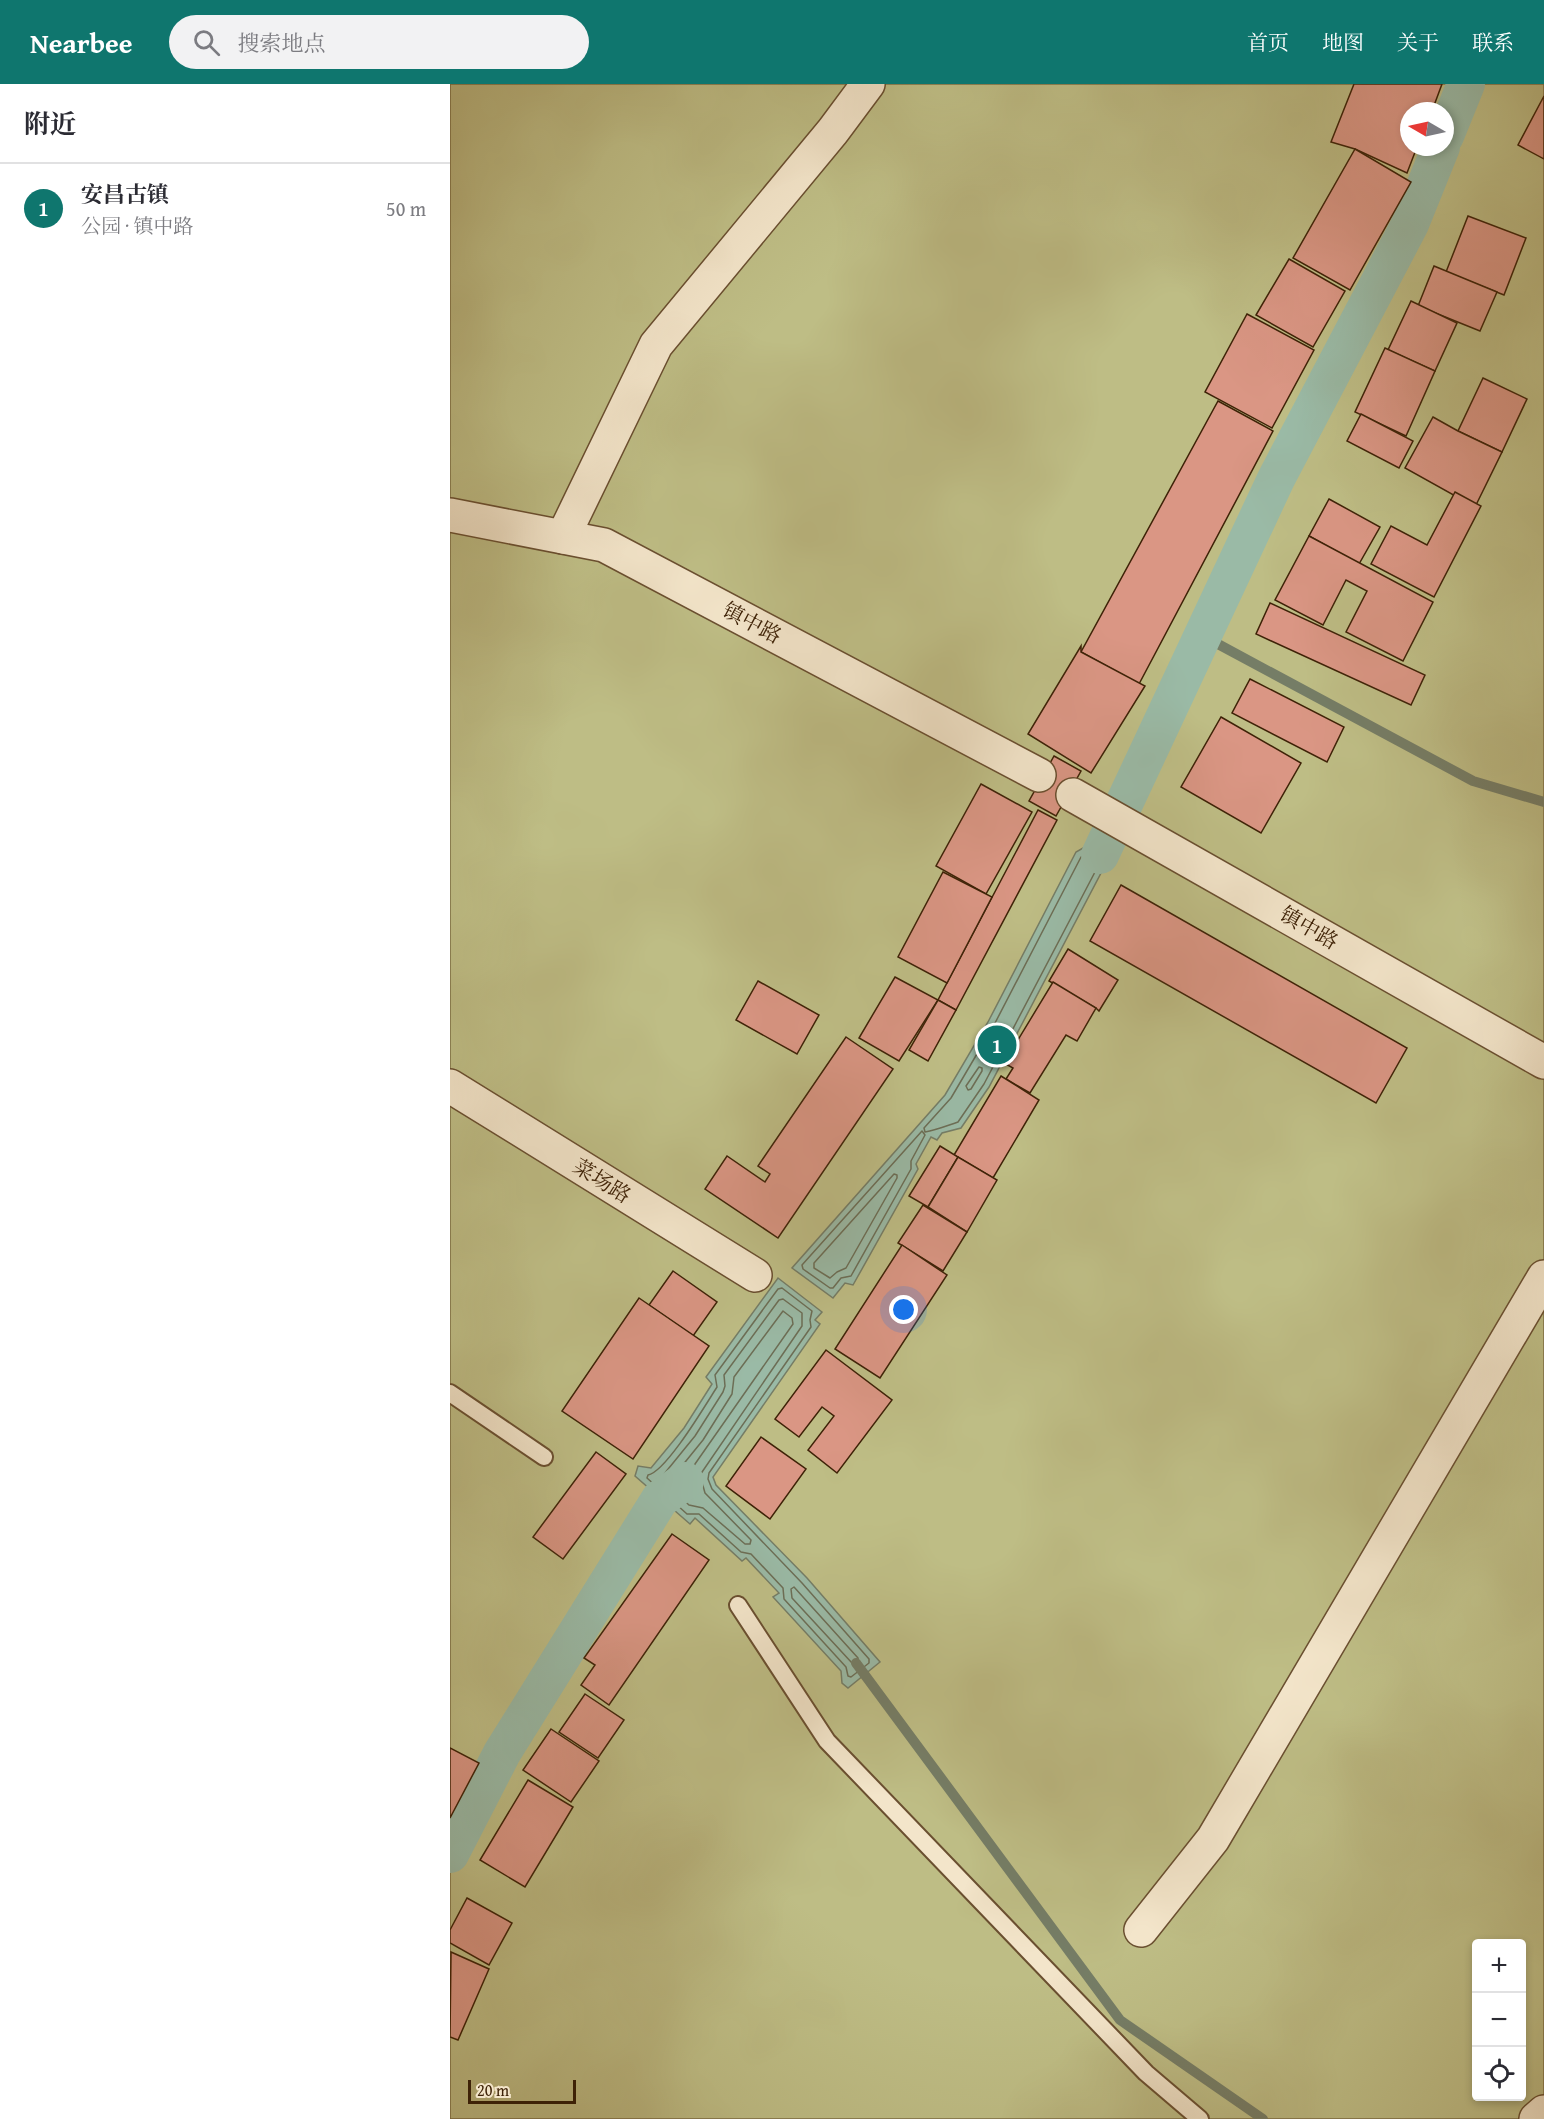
<!DOCTYPE html>
<html lang="zh">
<head>
<meta charset="utf-8">
<style>
  body { margin:0; font-family:"Gentium Book Plus","Noto Serif SC",serif; background:#f2f2f3; color:#2b2b33 }
  .controls { position:absolute; right:18px; bottom:18px; display:grid; overflow:hidden; border-radius:6px; box-shadow:0 3px 9px #0003 }
  .controls button { width:54px; height:54px; display:grid; place-items:center; padding:0; border:0; border-bottom:2px solid #e1e1e2; background:#fff; color:#2b2b33; font:30px sans-serif }
  .compass { position:absolute; left:950px; top:18px; width:54px; height:54px; border-radius:50%; background:#fff; box-shadow:0 3px 9px #0003; rotate:279deg }
  .scale { position:absolute; left:18px; bottom:15px; width:108px; box-sizing:border-box; padding-left:6px; border:3px solid #3e2207; border-top:0; font-size:16px; line-height:21px; white-space:nowrap; color:#3e2207; -webkit-text-stroke:4px #f3e5ca; paint-order:stroke }
  .you { position:absolute; left:454px; top:1226px; width:21px; height:21px; margin:-15px; border:4px solid #fff; border-radius:50%; background:#1a73e8; box-shadow:0 0 0 9px #1a73e833 }
  .badge { display:grid; place-items:center; width:39px; height:39px; border-radius:50%; background:#0f766e; color:#fff; font-size:20px; font-weight:700 }
  .pin { position:absolute; translate:-50% -50%; border:3px solid #fff; box-shadow:0 2px 6px #0006 }
  .list { margin:0; padding:0; list-style:none }
  h2 { display:flex; justify-content:space-between; align-items:center; height:78px; margin:0; padding:0 24px; font-size:26px }
  h2 small { font-size:20px; font-weight:400; color:#7c7c81 }
  .list li { display:grid; grid-template-columns:39px 1fr auto; gap:18px; align-items:center; box-sizing:border-box; height:90px; padding:0 24px; border-top:2px solid #e1e1e2 }
  .list b { display:block; font-size:22px; white-space:nowrap }
  .list p { margin:0; font-size:20px; white-space:nowrap; color:#7c7c81 }
  .list em { font-size:20px; font-style:normal; color:#7c7c81 }
  .icon { flex:none; width:33px; height:33px; fill:none; stroke:currentColor; stroke-width:2; stroke-linecap:round; stroke-linejoin:round }
  .map { position:relative; flex:none; width:1094px; height:2035px; overflow:hidden }
  header { display:flex; align-items:center; gap:36px; box-sizing:border-box; height:84px; padding:0 30px; background:#0f766e; color:#fff }
  header strong { font-size:28px }
  nav { display:flex; gap:33px; margin-inline-start:auto; font-size:21px }
  .search { width:420px; height:54px; background:#f2f2f3; display:flex; align-items:center; gap:15px; box-sizing:border-box; padding:0 21px; border-radius:33px; color:#7c7c81; font-size:22px }
  main { display:flex }
  aside { flex:1; background:#fff }
  .map>svg:first-child { display:block }
  .green { fill:#bebd85; stroke:#7e7046; stroke-width:1.5; fill-rule:evenodd }
  .water { fill:#9abaa6; stroke:#757d66; stroke-width:1.5 }
  .lines { fill:none; stroke-linecap:round; stroke-linejoin:round }
  .shore { stroke:#6c6e56; stroke-width:1.5 }
  .stream { stroke:#757d66; stroke-width:10 }
  .canal { stroke:#9abaa6; stroke-width:38 }
  .building { fill:#da9684; stroke:#3e2207; stroke-width:1.5 }
  .service-casing { stroke:#6a4f30; stroke-width:20 }
  .minor-casing { stroke:#6a4f30; stroke-width:36 }
  .tertiary-casing { stroke:#6a4f30; stroke-width:36 }
  .service { stroke:#f3e5ca; stroke-width:16 }
  .minor { stroke:#f3e5ca; stroke-width:33 }
  .tertiary { stroke:#f3e5ca; stroke-width:33 }
  .labels { text-anchor:middle; stroke-width:4.5; stroke-linejoin:round; paint-order:stroke }
  .street-label { font-size:21px; fill:#3e2207; stroke:#f3e5ca }
</style>
</head>
<body>
<header>
<strong>Nearbee</strong>
<div class="search"><svg class="icon" aria-label="search" viewBox="0 0 24 24"><circle cx="10" cy="10" r="6"/><path d="M15 15l6 6"/></svg>搜索地点</div>
<nav><a>首页</a><a>地图</a><a>关于</a><a>联系</a></nav>
</header>
<main>
<aside>
<h2>附近<small></small></h2>
<ul class="list">
<li><span class="badge">1</span><div><b>安昌古镇</b><p>公园 · 镇中路</p></div><em>50 m</em></li>
</ul>
</aside>
<div class="map">
<svg width="1094" height="2035" viewBox="0 0 1094 2035">
  <rect width="100%" height="100%" fill="#edd7ad"/>
  <filter id="stains"><feTurbulence type="fractalNoise" baseFrequency=".00333" numOctaves="4"/><feColorMatrix values="0 0 0 0 .2 0 0 0 0 .09 0 0 0 0 .02 0 0 0 .5 -.17"/></filter>
  <radialGradient id="worn" r=".72"><stop offset=".6" stop-color="#630" stop-opacity="0"/><stop offset="1" stop-color="#630" stop-opacity=".3"/></radialGradient>
  <path class="green" d="M0,0H1094V2028L1086,2035H0ZM959,27H995V63H959ZM1026,1860H1072V2012H1026Z"/>
  <g class="water">
    <path d="M633,764H644L650,771L651,789L539,1003L511,1044L492,1049L487,1056L481,1053L466,1080L468,1085L403,1201L395,1199L383,1214L342,1184L495,1011L538,938L626,768Z"/>
    <path d="M328,1194L372,1228L365,1236L370,1240L263,1393L266,1401L357,1494L430,1578L398,1604L392,1599L391,1587L323,1513L329,1509L296,1474L292,1477L245,1434L240,1440L185,1392L188,1382L201,1384L234,1344L262,1300L256,1293Z"/>
  </g>
  <g class="lines">
    <g class="shore">
      <path d="M635,770H641L644,773L645,788L534,1000L508,1038C496,1042 486,1046 475,1048L474,1044L501,1014L544,941L631,773Z"/>
      <path d="M529,983L532,984V987L521,1005L518,1006L516,1002Z"/>
      <path d="M472,1047L475,1051L461,1077V1085L401,1192L391,1194L383,1204H380L353,1185L352,1181Z"/>
      <path d="M444,1090L447,1091V1094L396,1184L387,1188L380,1194L364,1184V1179Z"/>
      <path d="M332,1204L362,1227L360,1236L361,1243L259,1389L258,1395L262,1405L352,1499L419,1575V1579L401,1593L398,1592L396,1583L334,1515L333,1504L301,1470L291,1468L249,1430H237L197,1394L198,1391C216,1388 256,1320 267,1303L265,1291L328,1205Z"/>
      <path d="M333,1215L352,1229V1242L250,1391L255,1409L301,1456L300,1460H295L253,1424L239,1421L210,1395L245,1352L273,1308L275,1302L274,1291L329,1216Z"/>
      <path d="M333,1227L342,1234L343,1240L245,1380L241,1394L245,1409L241,1411L224,1396L223,1393L253,1356L282,1310L284,1293Z"/>
      <path d="M344,1503L408,1574V1578L402,1579L342,1514L341,1505Z"/>
    </g>
    <g class="stream">
      <path d="M753,552L1023,697L1094,718"/>
      <path d="M406,1579L670,1936L813,2035"/>
    </g>
    <g class="canal">
      <path d="M995,52L1016,0"/>
      <path d="M650,771L826,395L960,140L991,63"/>
      <path d="M0,1770L52,1669L210,1415L235,1397"/>
    </g>
  </g>
  <g class="building">
    <path d="M904,0H992L982,27H959V63H967L957,89L905,65L881,58Z"/>
    <path d="M1094,12V75L1068,61Z"/>
    <path d="M905,65L961,98L900,206L843,174Z"/>
    <path d="M1018,132L1076,154L1054,211L996,188Z"/>
    <path d="M839,175L895,207L863,263L806,231Z"/>
    <path d="M984,182L1047,208L1030,247L968,222Z"/>
    <path d="M961,217L1007,239L985,287L938,266Z"/>
    <path d="M797,230L864,266L822,344L755,308Z"/>
    <path d="M935,264L985,287L956,352L905,328Z"/>
    <path d="M1033,294L1077,315L1052,368L1008,347Z"/>
    <path d="M768,317L823,347L689,600L631,568Z"/>
    <path d="M911,330L963,357L949,384L897,357Z"/>
    <path d="M983,333L1008,347L1052,368L1025,423L955,384Z"/>
    <path d="M1005,408L1031,422L984,513L921,480L941,442L977,461Z"/>
    <path d="M879,415L930,443L909,480L859,452Z"/>
    <path d="M859,452L983,518L953,577L896,548L917,507L896,496L873,541L825,516Z"/>
    <path d="M820,519L975,591L961,621L806,550Z"/>
    <path d="M631,562V568L695,602L641,689L578,650Z"/>
    <path d="M800,595L894,643L877,678L782,629Z"/>
    <path d="M771,633L851,679L811,749L731,703Z"/>
    <path d="M604,672L631,687L606,732L579,717Z"/>
    <path d="M531,700L582,728L536,810L486,782Z"/>
    <path d="M588,726L607,736L506,926L488,916Z"/>
    <path d="M493,788L542,813L497,899L448,873Z"/>
    <path d="M671,801L957,964L926,1019L640,857Z"/>
    <path d="M618,865L668,896L649,927L646,924L599,897Z"/>
    <path d="M445,893L488,916L449,977L409,954Z"/>
    <path d="M308,897L369,931L347,970L286,936Z"/>
    <path d="M603,898L646,924L627,957L616,951L580,1009L556,995L563,984L554,979Z"/>
    <path d="M488,916L506,926L478,977L459,966Z"/>
    <path d="M396,953L443,985L328,1154L255,1105L277,1072L315,1098L320,1090L308,1082Z"/>
    <path d="M551,992L589,1016L543,1094L504,1071Z"/>
    <path d="M490,1062L508,1073L478,1123L459,1112Z"/>
    <path d="M508,1073L547,1096L517,1148L478,1123Z"/>
    <path d="M473,1121L517,1148L493,1187L448,1159Z"/>
    <path d="M452,1161L497,1191L430,1294L385,1265Z"/>
    <path d="M223,1187L267,1218L243,1252L199,1221Z"/>
    <path d="M189,1214L259,1262L183,1375L112,1327Z"/>
    <path d="M376,1266L442,1316L387,1389L358,1366L384,1332L372,1323L349,1353L325,1335Z"/>
    <path d="M311,1353L356,1385L320,1435L276,1402Z"/>
    <path d="M146,1368L176,1390L113,1475L83,1453Z"/>
    <path d="M222,1450L259,1476L159,1621L131,1601L145,1581L134,1574Z"/>
    <path d="M135,1610L174,1636L148,1674L109,1648Z"/>
    <path d="M101,1645L149,1677L121,1718L73,1686Z"/>
    <path d="M0,1664L29,1679L0,1734Z"/>
    <path d="M78,1696L123,1723L75,1803L30,1776Z"/>
    <path d="M17,1814L62,1839L39,1881L0,1859V1846Z"/>
    <path d="M1,1868L39,1885L8,1956L0,1953Z"/>
  </g>
  <g class="lines">
    <g class="service-casing">
      <g id="service">
        <path d="M0,1309L94,1373"/>
        <path d="M288,1521L377,1657L696,1989L750,2035"/>
      </g>
    </g>
    <g class="minor-casing">
      <g id="minor">
        <path d="M0,431L154,461L589,691"/>
        <path d="M113,453L206,261L383,47L418,0"/>
        <path d="M623,711L1094,978"/>
        <path d="M0,1002L305,1191"/>
        <path d="M691,1846L763,1755L1094,1193"/>
      </g>
    </g>
    <g class="tertiary-casing">
      <path id="tertiary" d="M1086,2035L1094,2028"/>
    </g>
    <use href="#service" class="service"/>
    <use href="#minor" class="minor"/>
    <use href="#tertiary" class="tertiary"/>
  </g>
  <g class="labels">
    <g class="street-label">
      <text transform="translate(302 539) rotate(28)" y="7">镇中路</text>
      <text transform="translate(859 844) rotate(30)" y="7">镇中路</text>
      <text transform="translate(152 1097) rotate(32)" y="7">菜场路</text>
    </g>
  </g>
  <rect width="100%" height="100%" filter="url(#stains)"/>
  <rect width="100%" height="100%" fill="url(#worn)"/>
</svg>
<div class="controls">
<button>+</button>
<button>−</button>
<button><svg class="icon" aria-label="locate" viewBox="0 0 24 24"><circle cx="12" cy="12" r="6"/><path d="M12 2v4M12 18v4M2 12h4M18 12h4"/></svg></button>
</div>
<svg class="compass" viewBox="-18 -18 36 36"><path d="M0-13l5 13h-10z" fill="#e53935"/><path d="M0 13l5-13h-10z" fill="#7c7c81"/></svg>
<div class="scale">20 m</div>
<div class="you"></div>
<div class="pin badge" style="left:547px;top:961px">1</div>
</div>
</main>
</body>
</html>
